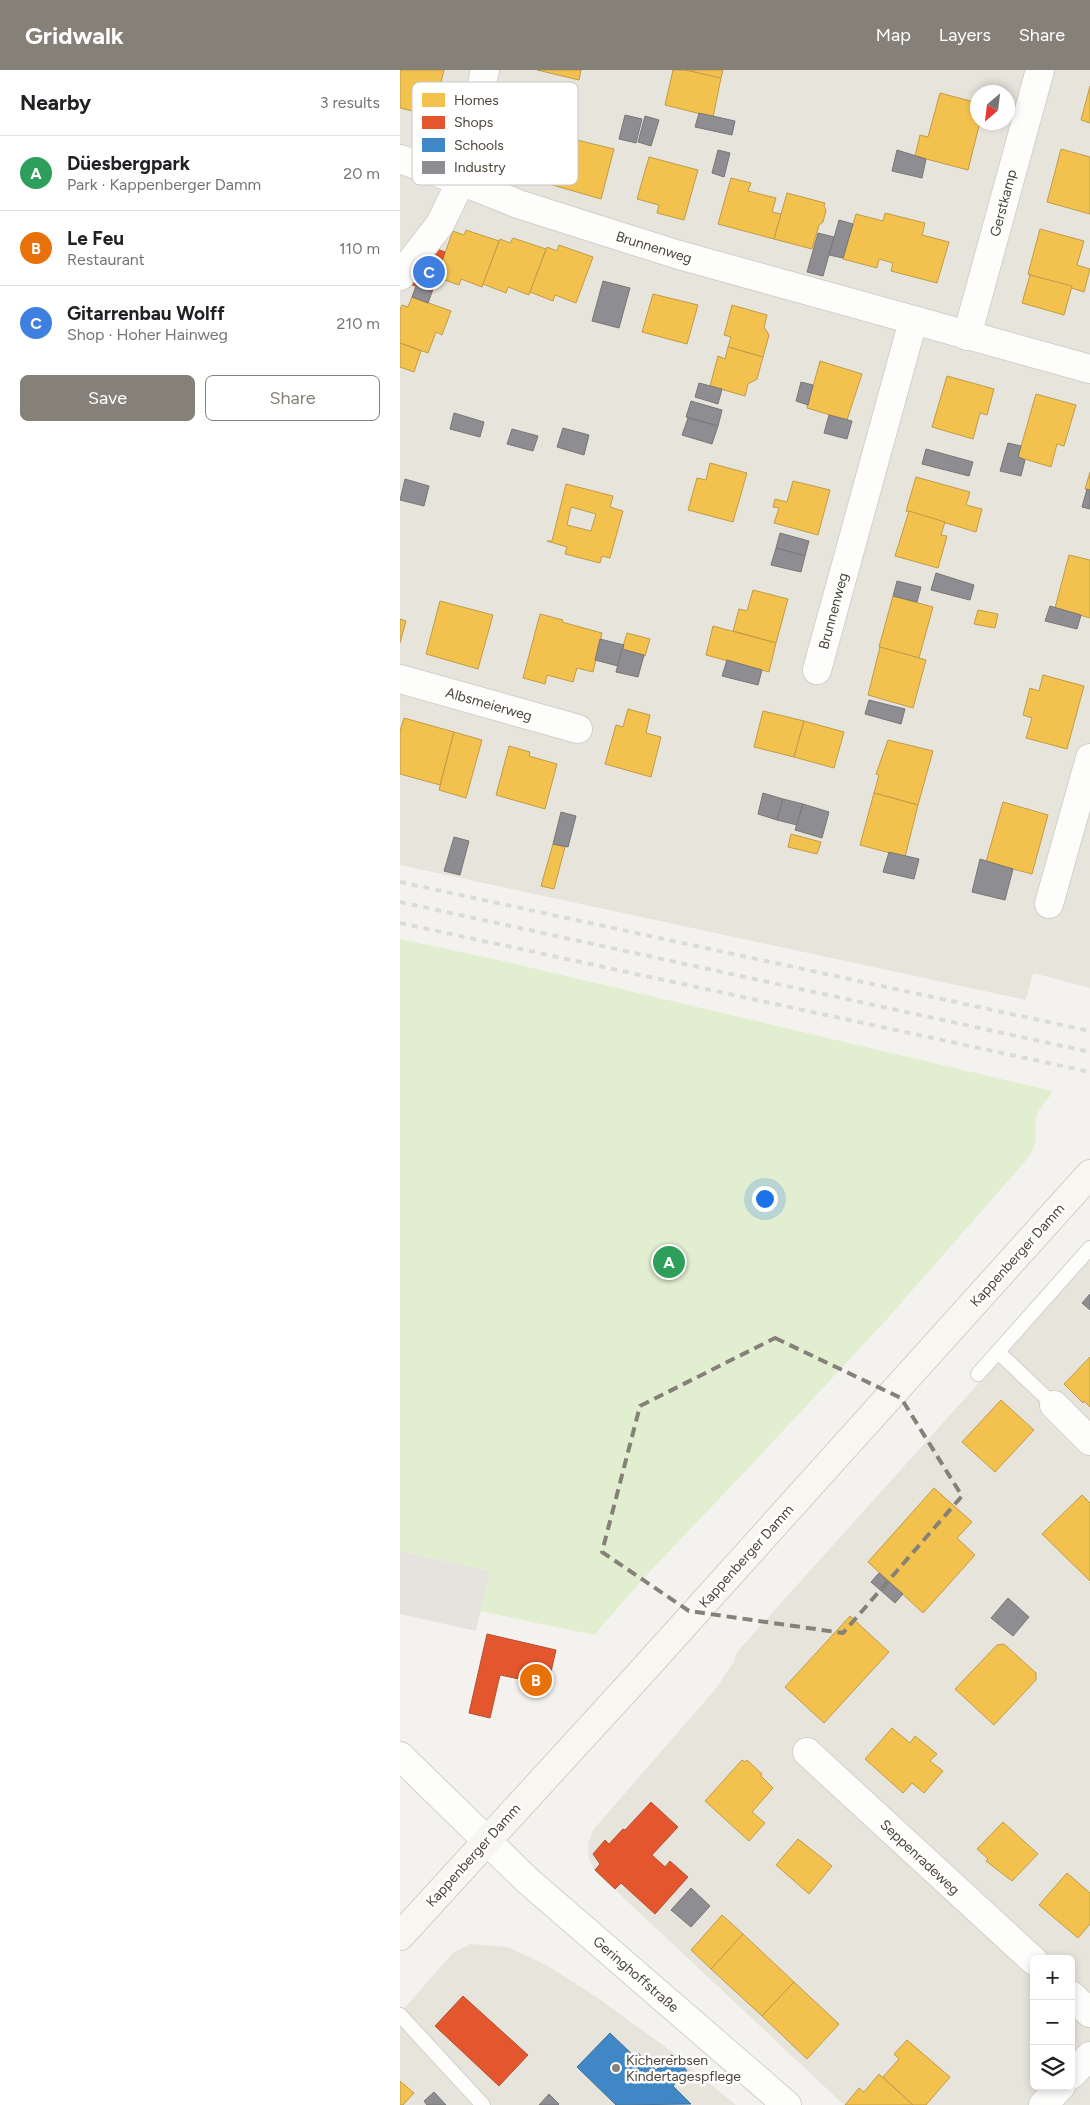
<!DOCTYPE html>
<html lang="en">
<head>
<meta charset="utf-8">
<style>
  body { margin:0; font-family:Figtree,sans-serif; background:#f2f2f2; color:#202124 }
  .controls { position:absolute; right:15px; bottom:15px; display:grid; overflow:hidden; border-radius:8px; box-shadow:0 2px 8px #0003 }
  .controls button { width:45px; height:45px; display:grid; place-items:center; padding:0; border:0; border-bottom:1px solid #e0e0e0; background:#fff; color:#202124; font:25px sans-serif }
  .compass { position:absolute; left:570px; top:15px; width:45px; height:45px; border-radius:50%; background:#fff; box-shadow:0 2px 8px #0003; rotate:208deg }
  .you { position:absolute; left:364px; top:1128px; width:18px; height:18px; margin:-12px; border:4px solid #fff; border-radius:50%; background:#1a73e8; box-shadow:0 0 0 8px #1a73e833 }
  .badge { display:grid; place-items:center; width:32px; height:32px; border-radius:50%; background:#868178; color:#fff; font-size:16px; font-weight:700 }
  .pin { position:absolute; translate:-50% -50%; border:2px solid #fff; box-shadow:0 1px 5px #0006 }
  .list { margin:0; padding:0; list-style:none }
  h2 { display:flex; justify-content:space-between; align-items:center; height:65px; margin:0; padding:0 20px; font-size:21px }
  h2 small { font-size:16px; font-weight:400; color:#757577 }
  .list li { display:grid; grid-template-columns:32px 1fr auto; gap:15px; align-items:center; box-sizing:border-box; height:75px; padding:0 20px; border-top:1px solid #e0e0e0 }
  .list b { display:block; font-size:19px; white-space:nowrap }
  .list p { margin:0; font-size:16px; white-space:nowrap; color:#757577 }
  .list em { font-size:16px; font-style:normal; color:#757577 }
  .actions { display:flex; gap:10px; padding:15px 20px }
  .actions a { flex:1; padding:11px 0; border:1px solid #868178; border-radius:8px; text-align:center; font-size:18px; color:#868178 }
  .actions .main { background:#868178; color:#fff }
  .icon { flex:none; width:28px; height:28px; fill:none; stroke:currentColor; stroke-width:2; stroke-linecap:round; stroke-linejoin:round }
  .map { position:relative; flex:none; width:690px; height:2035px; overflow:hidden }
  header { display:flex; align-items:center; gap:30px; box-sizing:border-box; height:70px; padding:0 25px; background:#868178; color:#fff }
  header strong { font-size:24px }
  nav { display:flex; gap:28px; margin-inline-start:auto; font-size:18px }
  main { display:flex }
  aside { flex:1; background:#fff }
  .map>svg:first-child { display:block }
  .residential { fill:#e7e4dc; fill-rule:evenodd }
  .green { fill:#e1eecf }
  .parking { fill:#e6e3df }
  .homes { fill:#f2c14e; stroke:#c09c48; fill-rule:evenodd }
  .shops { fill:#e4572e; stroke:#b65131 }
  .schools { fill:#3f88c5; stroke:#43749b }
  .industry { fill:#8d8d92; stroke:#797777 }
  .lines { fill:none; stroke-linecap:round; stroke-linejoin:round }
  .service-casing { stroke:#d2d0cb; stroke-width:16 }
  .minor-casing { stroke:#d2d0cb; stroke-width:30 }
  .tertiary-casing { stroke:#d2d0cb; stroke-width:30 }
  .secondary-casing { stroke:#d3cfc5; stroke-width:30 }
  .service { stroke:#fdfdfc; stroke-width:14 }
  .minor { stroke:#fdfdfc; stroke-width:28 }
  .tertiary { stroke:#fdfdfc; stroke-width:28 }
  .secondary { stroke:#f7f6f1; stroke-width:28 }
  .rail { stroke:#dbdbda; stroke-width:4; stroke-dasharray:6 6; stroke-linecap:butt }
  .marked { fill:none; stroke:#868178; stroke-width:4; stroke-dasharray:10 6; stroke-linejoin:round }
  .poi-dot { fill:#868178; stroke:#fff; stroke-width:2 }
  .labels { text-anchor:middle; stroke-width:5; stroke-linejoin:round; paint-order:stroke }
  .street-label { font-size:14px; fill:#4b4439; stroke:#fff }
  .poi-label { font-size:14px; fill:#4b4439; stroke:#fff; text-anchor:start }
  .key { fill:#fff; stroke:#c9c7c4; stroke-width:1 }
  .key-label { font-size:14px; fill:#4b4439 }
</style>
</head>
<body>
<header>
<strong>Gridwalk</strong>
<nav><a>Map</a><a>Layers</a><a>Share</a></nav>
</header>
<main>
<aside>
<h2>Nearby<small>3 results</small></h2>
<ul class="list">
<li><span class="badge" style="background:#2e9e5b">A</span><div><b>Düesbergpark</b><p>Park · Kappenberger Damm</p></div><em>20 m</em></li>
<li><span class="badge" style="background:#e8710a">B</span><div><b>Le Feu</b><p>Restaurant</p></div><em>110 m</em></li>
<li><span class="badge" style="background:#3f7fe0">C</span><div><b>Gitarrenbau Wolff</b><p>Shop · Hoher Hainweg</p></div><em>210 m</em></li>
</ul>
<div class="actions"><a class="main">Save</a><a>Share</a></div>
</aside>
<div class="map">
<svg width="690" height="2035" viewBox="0 0 690 2035">
  <rect width="100%" height="100%" fill="#f4f2ee"/>
  <g class="residential">
    <path d="M0,0H690V918L633,903L626,930L0,795ZM578,22H608V52H578Z"/>
    <path d="M690,1189V2035H444L194,1800L189,1788L188,1774L193,1760L318,1616L334,1591L337,1582ZM634,1889H671V2016H634Z"/>
    <path d="M71,1874L108,1877L146,1895L195,1926L263,1975L336,2035H0V1943L53,1883Z"/>
  </g>
  <path class="green" d="M0,869L94,889L652,1021C649,1031 640,1035 637,1045C632,1064 642,1066 628,1088L487,1249L342,1405L252,1499L194,1565L80,1541L90,1501L0,1481Z"/>
  <path class="parking" d="M0,1481L90,1501L76,1561L0,1544Z"/>
  <g class="homes">
    <path d="M0,0H44L33,46L0,38Z"/>
    <path d="M137,0H181L179,10Z"/>
    <path d="M273,0H286L321,8L313,47L265,35Z"/>
    <path d="M286,0H323L321,8Z"/>
    <path d="M690,16V53L681,50Z"/>
    <path d="M540,23L578,33V52H580L568,100L515,86L520,65L528,67Z"/>
    <path d="M152,64L214,79L201,129L142,112L146,100L143,99Z"/>
    <path d="M661,79L690,87V144L647,132Z"/>
    <path d="M249,87L298,100L284,150L257,143L259,135L237,129Z"/>
    <path d="M331,108L351,113L348,121L376,128L372,142L381,144L374,169L318,154Z"/>
    <path d="M387,123L425,133L424,136L426,140L423,152L419,155L412,179L374,169Z"/>
    <path d="M485,143L525,153L522,165L549,172L537,213L491,201L493,193L479,189L477,198L443,189L456,144L483,151Z"/>
    <path d="M640,159L684,171L677,195L690,199L684,222L628,204Z"/>
    <path d="M66,160L99,171L82,217L61,209L59,215L36,207L53,161L64,165Z"/>
    <path d="M113,168L146,179L129,225L108,217L106,223L83,214L100,169L110,173Z"/>
    <path d="M159,175L193,187L176,233L155,225L153,231L130,222L147,177L157,181Z"/>
    <path d="M630,205L672,216L664,245L622,233Z"/>
    <path d="M253,224L298,235L287,274L242,262Z"/>
    <path d="M12,227L51,241L42,265L36,262L28,283L0,273V240L2,235L8,237Z"/>
    <path d="M332,235L367,245L364,257L369,265L363,287L328,277L331,267L324,265Z"/>
    <path d="M0,273L21,281L14,302L0,297Z"/>
    <path d="M328,277L363,287L357,309L348,314L345,326L310,316L318,286L325,289Z"/>
    <path d="M420,291L462,304L447,350L407,338Z"/>
    <path d="M547,306L594,319L587,345L580,343L573,369L532,357Z"/>
    <path d="M636,324L676,335L664,376L657,374L651,397L618,387Z"/>
    <path d="M310,393L347,403L333,452L288,440L297,408L306,410Z"/>
    <path d="M690,402V420L685,419Z"/>
    <path d="M516,407L570,422L566,435L582,439L576,462L506,441Z"/>
    <path d="M393,411L430,420L418,465L374,453L379,438L373,437L375,429L387,432Z"/>
    <path d="M166,414L213,426L210,437L223,441L210,488L202,486L200,493L165,484L167,477L147,471H152ZM171,437L196,444L191,461L167,455Z"/>
    <path d="M509,441L545,452L541,465L547,466L538,498L495,486Z"/>
    <path d="M669,485L690,490V548L655,538Z"/>
    <path d="M353,520L388,529L376,573L333,561L339,539L347,541Z"/>
    <path d="M493,526L533,537L519,588L479,577Z"/>
    <path d="M40,531L93,545L78,599L26,584Z"/>
    <path d="M578,540L598,544L595,558L574,554Z"/>
    <path d="M140,544L163,550L162,552L202,563L193,602L177,598L173,612L147,605L145,614L123,608Z"/>
    <path d="M0,549L6,551L0,573Z"/>
    <path d="M313,556L376,573L369,602L306,585Z"/>
    <path d="M227,563L250,569L245,586L222,579Z"/>
    <path d="M480,577L526,590L513,638L468,625Z"/>
    <path d="M643,605L684,616L667,679L626,668L632,648L623,645L630,618L639,621Z"/>
    <path d="M228,639L250,645L246,663L261,667L251,707L205,694L216,655L223,657Z"/>
    <path d="M363,641L404,651L394,687L354,677Z"/>
    <path d="M4,648L54,662L40,715L0,704V661Z"/>
    <path d="M404,651L444,662L434,698L394,687Z"/>
    <path d="M54,662L82,670L66,728L39,720Z"/>
    <path d="M488,670L533,681L518,735L474,723L479,705L476,704Z"/>
    <path d="M109,676L130,682L129,686L157,694L145,739L96,725Z"/>
    <path d="M474,723L518,735L505,787L460,775Z"/>
    <path d="M603,732L648,745L632,804L586,792Z"/>
    <path d="M391,764L421,772L417,784L388,777Z"/>
    <path d="M153,774L165,777L154,819L141,816Z"/>
    <path d="M690,1287V1337L684,1331L683,1333L664,1314Z"/>
    <path d="M601,1330L634,1360L595,1402L562,1372Z"/>
    <path d="M534,1418L572,1452L557,1468L575,1485L523,1543L468,1492Z"/>
    <path d="M682,1425L690,1433V1511L642,1464Z"/>
    <path d="M450,1546L489,1582L424,1653L385,1617Z"/>
    <path d="M604,1574L636,1603V1610L594,1655L555,1619L597,1575Z"/>
    <path d="M492,1658L510,1673L515,1666L537,1684L530,1691L543,1701L524,1723L512,1713L503,1723L465,1689Z"/>
    <path d="M342,1690L345,1692L347,1690L362,1704L361,1706L373,1718L352,1742L365,1753L349,1771L305,1731Z"/>
    <path d="M603,1752L638,1784L612,1811L586,1791L588,1789L577,1779Z"/>
    <path d="M398,1769L432,1796L409,1824L376,1795Z"/>
    <path d="M667,1803L690,1823V1854L678,1868L639,1835Z"/>
    <path d="M322,1845L343,1864L311,1899L291,1880Z"/>
    <path d="M343,1864L394,1912L362,1946L311,1899Z"/>
    <path d="M394,1912L439,1954L407,1989L362,1946Z"/>
    <path d="M507,1970L550,2007L526,2035H513L483,2007L499,1989L494,1984Z"/>
    <path d="M479,2004L513,2035H445L459,2018L464,2022Z"/>
    <path d="M0,2011L14,2023L3,2035H0Z"/>
  </g>
  <g class="shops">
    <path d="M37,179L45,182L32,222L10,214Z"/>
    <path d="M87,1564L156,1580L148,1615L100,1605L90,1648L69,1643Z"/>
    <path d="M251,1732L278,1757L252,1785L265,1797L270,1791L288,1807L255,1844L221,1813L215,1819L195,1800L200,1794L193,1784L205,1770L209,1774L223,1759L225,1760Z"/>
    <path d="M63,1926L128,1985L99,2016L35,1956Z"/>
  </g>
  <path class="schools" d="M210,1963L235,1987L238,1983L256,2000L271,1985L276,1987L287,2001L273,2016L291,2034L216,2035L177,1997Z"/>
  <g class="industry">
    <path d="M299,43L335,51L332,65L295,57Z"/>
    <path d="M225,45L242,49L236,73L219,69Z"/>
    <path d="M245,46L259,50L251,76L238,72Z"/>
    <path d="M318,80L330,83L324,107L312,103Z"/>
    <path d="M497,80L526,89L522,108L492,101Z"/>
    <path d="M439,150L453,154L443,188L429,185Z"/>
    <path d="M418,163L434,167L423,206L407,202Z"/>
    <path d="M203,211L230,218L219,258L192,251Z"/>
    <path d="M16,216L32,222L28,233L12,227Z"/>
    <path d="M401,312L413,315L408,335L396,331Z"/>
    <path d="M299,313L322,319L318,334L295,327Z"/>
    <path d="M291,331L322,340L318,356L286,347Z"/>
    <path d="M54,343L84,352L80,367L50,359Z"/>
    <path d="M429,345L452,351L447,369L424,363Z"/>
    <path d="M288,348L318,356L312,374L282,365Z"/>
    <path d="M163,358L189,365L184,385L157,377Z"/>
    <path d="M112,359L138,366L133,381L107,374Z"/>
    <path d="M608,373L621,376L618,387L625,390L621,406L600,401Z"/>
    <path d="M526,379L573,392L569,406L522,394Z"/>
    <path d="M5,409L29,416L24,436L0,430Z"/>
    <path d="M687,419L690,420V439L682,437Z"/>
    <path d="M380,463L409,471L405,486L376,478Z"/>
    <path d="M376,478L405,486L401,502L371,495Z"/>
    <path d="M536,503L574,515L570,530L531,520Z"/>
    <path d="M497,511L521,517L517,532L493,526Z"/>
    <path d="M650,536L681,545L677,559L645,551Z"/>
    <path d="M200,569L224,575L218,596L195,590Z"/>
    <path d="M222,579L244,585L238,607L216,602Z"/>
    <path d="M327,590L362,600L358,615L322,606Z"/>
    <path d="M469,630L505,639L501,654L465,644Z"/>
    <path d="M363,723L383,729L377,750L358,744Z"/>
    <path d="M383,729L403,734L397,755L377,750Z"/>
    <path d="M403,734L429,742L422,768L395,760Z"/>
    <path d="M161,742L176,746L168,777L153,774Z"/>
    <path d="M54,767L69,771L60,805L44,801Z"/>
    <path d="M489,782L519,789L514,809L483,802Z"/>
    <path d="M580,789L613,799L605,830L572,822Z"/>
    <path d="M690,1224V1240L682,1233Z"/>
    <path d="M479,1503L503,1524L495,1533L471,1512Z"/>
    <path d="M608,1528L629,1547L613,1566L591,1548Z"/>
    <path d="M291,1818L310,1836L291,1857L271,1840Z"/>
    <path d="M34,2022L46,2035H27L24,2031Z"/>
    <path d="M149,2024L159,2034L158,2035H139Z"/>
  </g>
  <g class="lines">
    <g class="service-casing">
      <g id="service">
        <path d="M598,1282L654,1335"/>
        <path d="M578,1304L690,1178"/>
        <path d="M0,1945L83,2035"/>
      </g>
    </g>
    <g class="minor-casing">
      <g id="minor">
        <path d="M0,89L61,111L118,134L279,185L690,299"/>
        <path d="M0,206L40,154L61,111L85,0"/>
        <path d="M567,266L640,0"/>
        <path d="M417,600L513,251"/>
        <path d="M0,609L178,659"/>
        <path d="M649,834L690,688"/>
        <path d="M654,1335L690,1371"/>
        <path d="M407,1682L634,1891"/>
        <path d="M671,1925L690,1943"/>
        <path d="M671,2005L690,1986"/>
        <path d="M643,2035L661,2016"/>
      </g>
    </g>
    <g class="tertiary-casing">
      <path id="tertiary" d="M0,1686L127,1810L387,2035"/>
    </g>
    <g class="secondary-casing">
      <path id="secondary" d="M0,1866L238,1606L690,1104"/>
    </g>
    <use href="#service" class="service"/>
    <use href="#minor" class="minor"/>
    <use href="#tertiary" class="tertiary"/>
    <use href="#secondary" class="secondary"/>
    <g class="rail">
      <path d="M0,812L690,961"/>
      <path d="M0,832L690,982"/>
      <path d="M0,853L690,1002"/>
    </g>
  </g>
  <path class="marked" d="M375,1268L501,1328L562,1426L443,1563L289,1541L202,1482L240,1336Z"/>
  <circle class="poi-dot" cx="216" cy="1998" r="5"/>
  <g class="labels">
    <g class="street-label">
      <text transform="translate(603 133) rotate(-75)" y="5">Gerstkamp</text>
      <text transform="translate(254 177) rotate(17)" y="5">Brunnenweg</text>
      <text transform="translate(433 541) rotate(-75)" y="5">Brunnenweg</text>
      <text transform="translate(89 634) rotate(16)" y="5">Albsmeierweg</text>
      <text transform="translate(617 1185) rotate(-48)" y="5">Kappenberger Damm</text>
      <text transform="translate(346 1486) rotate(-48)" y="5">Kappenberger Damm</text>
      <text transform="translate(73 1785) rotate(-48)" y="5">Kappenberger Damm</text>
      <text transform="translate(520 1787) rotate(43)" y="5">Seppenradeweg</text>
      <text transform="translate(236 1904) rotate(41)" y="5">Geringhoffstraße</text>
    </g>
    <g class="poi-label">
      <text x="226" y="1995">Kichererbsen<tspan x="226" dy="16">Kindertagespflege</tspan></text>
    </g>
  </g>
  <rect x="12" y="12" width="166" height="103" rx="8" class="key"/>
  <rect x="22" y="23" width="23" height="14" fill="#f2c14e"/>
  <rect x="22" y="46" width="23" height="13" fill="#e4572e"/>
  <rect x="22" y="68" width="23" height="14" fill="#3f88c5"/>
  <rect x="22" y="91" width="23" height="13" fill="#8d8d92"/>
  <g class="key-label">
    <text x="54" y="35">Homes</text>
    <text x="54" y="57">Shops</text>
    <text x="54" y="80">Schools</text>
    <text x="54" y="102">Industry</text>
  </g>
</svg>
<div class="controls">
<button>+</button>
<button>−</button>
<button><svg class="icon" aria-label="layers" viewBox="0 0 24 24"><path d="M12 4l9 5-9 5-9-5zM3 14l9 5 9-5"/></svg></button>
</div>
<svg class="compass" viewBox="-18 -18 36 36"><path d="M0-13l5 13h-10z" fill="#e53935"/><path d="M0 13l5-13h-10z" fill="#757577"/></svg>
<div class="you"></div>
<div class="pin badge" style="left:269px;top:1192px;background:#2e9e5b">A</div>
<div class="pin badge" style="left:136px;top:1610px;background:#e8710a">B</div>
<div class="pin badge" style="left:29px;top:202px;background:#3f7fe0">C</div>
</div>
</main>
</body>
</html>
